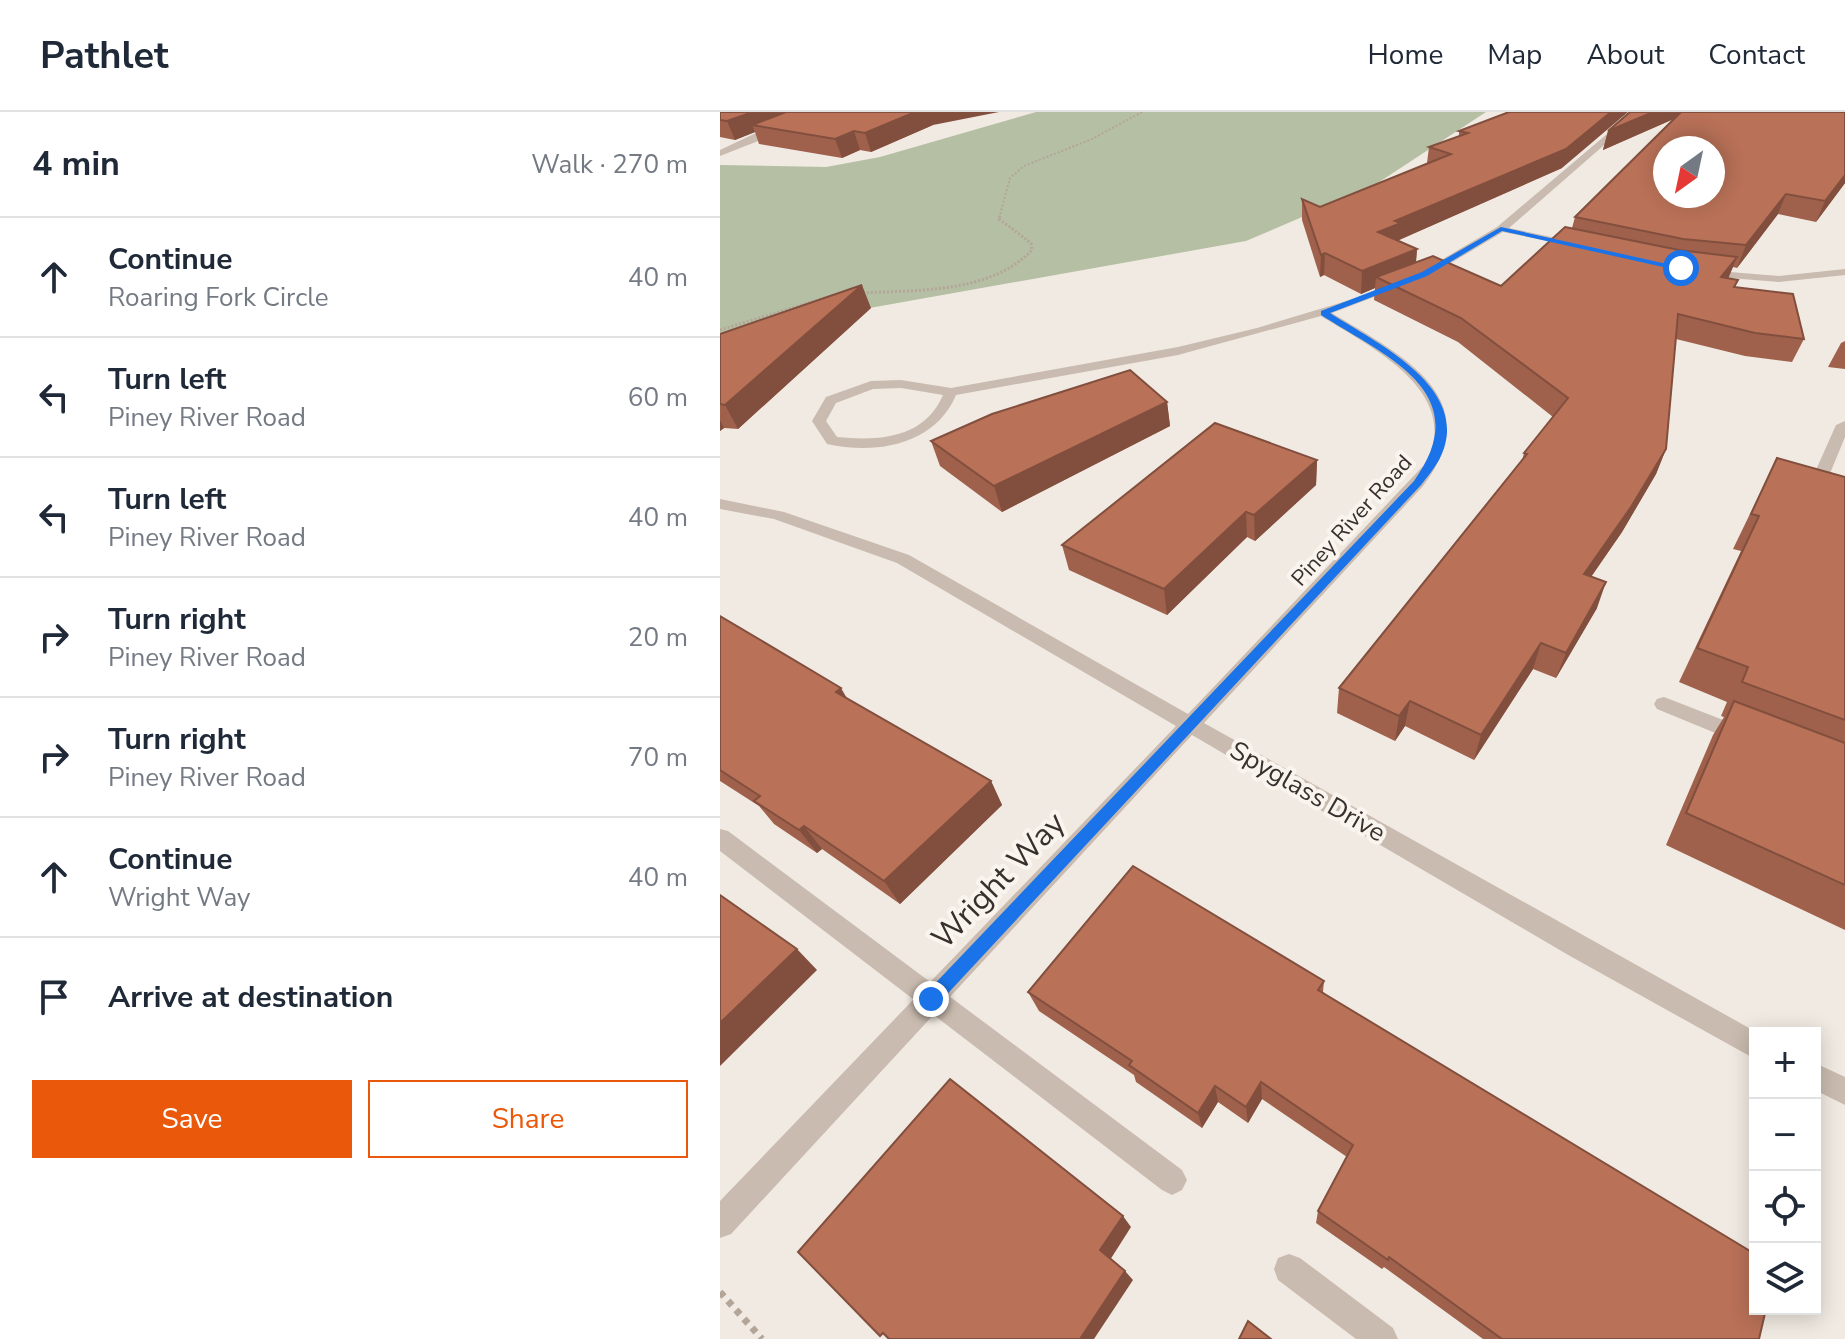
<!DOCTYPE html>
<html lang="en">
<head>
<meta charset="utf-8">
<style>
  body { margin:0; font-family:"Nunito Sans",sans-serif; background:#f2f2f3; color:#1f2937 }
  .controls { position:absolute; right:24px; bottom:24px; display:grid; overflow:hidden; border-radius:0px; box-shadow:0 4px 20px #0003 }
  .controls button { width:72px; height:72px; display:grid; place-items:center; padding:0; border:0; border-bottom:2px solid #e0e1e3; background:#fff; color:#1f2937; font:40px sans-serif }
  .compass { position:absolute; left:933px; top:24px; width:72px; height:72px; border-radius:50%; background:#fff; box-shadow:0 4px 20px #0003; rotate:213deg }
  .stop { position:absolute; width:24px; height:24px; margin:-18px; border:6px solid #1a73e8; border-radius:50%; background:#fff }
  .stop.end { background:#1a73e8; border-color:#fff; box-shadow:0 2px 8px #0008 }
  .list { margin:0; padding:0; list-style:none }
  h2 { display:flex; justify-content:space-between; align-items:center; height:104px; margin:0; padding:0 32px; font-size:34px }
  h2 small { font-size:26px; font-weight:400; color:#747a83 }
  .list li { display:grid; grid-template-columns:52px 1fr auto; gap:24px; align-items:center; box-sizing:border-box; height:120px; padding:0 32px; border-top:2px solid #e0e1e3 }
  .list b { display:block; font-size:30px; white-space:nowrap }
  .list p { margin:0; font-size:26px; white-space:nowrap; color:#747a83 }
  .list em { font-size:26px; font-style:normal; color:#747a83 }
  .actions { display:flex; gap:16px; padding:24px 32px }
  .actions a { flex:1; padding:18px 0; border:2px solid #ea580c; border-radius:0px; text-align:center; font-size:28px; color:#ea580c }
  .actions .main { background:#ea580c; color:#fff }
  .icon { flex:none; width:44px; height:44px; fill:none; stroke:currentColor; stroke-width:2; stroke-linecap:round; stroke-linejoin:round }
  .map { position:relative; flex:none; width:1125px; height:1227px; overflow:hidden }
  header { display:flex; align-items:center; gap:48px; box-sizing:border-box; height:112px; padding:0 40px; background:#fff; border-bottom:2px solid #e0e1e3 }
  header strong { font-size:38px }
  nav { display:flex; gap:44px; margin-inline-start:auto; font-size:28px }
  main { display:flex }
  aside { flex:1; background:#fff }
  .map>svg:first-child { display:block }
  .green { fill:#b5bfa3 }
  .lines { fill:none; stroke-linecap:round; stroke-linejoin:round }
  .path-far2 { stroke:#b4a599; stroke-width:2; stroke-dasharray:2 2; stroke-linecap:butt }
  .path-far1 { stroke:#b4a599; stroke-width:3; stroke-dasharray:2 2; stroke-linecap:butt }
  .path { stroke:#b4a599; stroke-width:7; stroke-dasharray:6 6; stroke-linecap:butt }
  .lane { fill:#c9bbaf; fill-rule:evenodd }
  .street { fill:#c9bbaf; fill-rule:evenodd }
  .wall { fill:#9f614c }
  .shaded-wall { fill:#824f3e }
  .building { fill:#b97158; stroke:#824f3e; stroke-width:2; fill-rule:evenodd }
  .route { fill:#1a73e8 }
  .labels { text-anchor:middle; stroke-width:8; stroke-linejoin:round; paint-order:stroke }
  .far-street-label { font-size:22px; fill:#38302c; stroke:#f9f4ee }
  .street-label { font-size:26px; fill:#38302c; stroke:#f9f4ee }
  .near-street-label { font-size:32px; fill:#38302c; stroke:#f9f4ee }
</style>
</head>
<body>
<header>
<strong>Pathlet</strong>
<nav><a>Home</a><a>Map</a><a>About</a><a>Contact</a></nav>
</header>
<main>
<aside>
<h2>4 min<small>Walk · 270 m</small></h2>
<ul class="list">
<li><svg class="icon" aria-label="ahead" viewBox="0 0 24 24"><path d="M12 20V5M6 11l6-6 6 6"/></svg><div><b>Continue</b><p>Roaring Fork Circle</p></div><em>40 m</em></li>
<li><svg class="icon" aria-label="left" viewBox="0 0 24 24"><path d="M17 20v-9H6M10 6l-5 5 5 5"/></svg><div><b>Turn left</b><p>Piney River Road</p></div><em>60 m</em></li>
<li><svg class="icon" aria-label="left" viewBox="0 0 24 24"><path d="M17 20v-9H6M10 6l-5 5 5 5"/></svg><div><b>Turn left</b><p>Piney River Road</p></div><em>40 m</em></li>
<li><svg class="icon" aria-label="right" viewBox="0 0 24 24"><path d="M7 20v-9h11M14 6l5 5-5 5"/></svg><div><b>Turn right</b><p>Piney River Road</p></div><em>20 m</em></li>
<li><svg class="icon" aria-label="right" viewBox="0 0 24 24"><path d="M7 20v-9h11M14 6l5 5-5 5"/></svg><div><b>Turn right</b><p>Piney River Road</p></div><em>70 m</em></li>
<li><svg class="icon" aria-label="ahead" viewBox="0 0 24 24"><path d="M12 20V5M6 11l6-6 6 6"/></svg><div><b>Continue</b><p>Wright Way</p></div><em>40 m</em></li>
<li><svg class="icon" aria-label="arrive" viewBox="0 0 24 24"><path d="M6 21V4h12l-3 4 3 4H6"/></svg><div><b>Arrive at destination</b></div></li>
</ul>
<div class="actions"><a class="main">Save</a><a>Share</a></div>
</aside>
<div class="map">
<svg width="1125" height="1227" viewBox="0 0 1125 1227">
  <rect width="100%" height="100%" fill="#f1eae2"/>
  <path class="green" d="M316,0H766L650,76L526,129L26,218L0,229V53L106,55L160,45Z"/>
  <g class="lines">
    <path class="path-far2" d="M279,106L290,66L304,54L372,27L422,0"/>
    <g class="path-far1">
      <path d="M139,181C196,178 270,182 312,138L311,131L279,107L280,104"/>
      <path d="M0,218L114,183"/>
    </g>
    <path class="path" d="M0,1180L42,1227"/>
    <g class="lane">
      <path d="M1125,309V325L1104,376L1125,382V392L1087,378L1116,313Z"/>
      <path d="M944,585L1029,618L1032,624L1029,630L1022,632L937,597L934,592L937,587Z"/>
      <path d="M0,717L8,719L462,1058L467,1068L462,1078L452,1083L442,1078L0,739Z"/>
      <path d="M569,1142L580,1146L673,1216L678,1227H636L558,1168L554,1157L558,1146Z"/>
    </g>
    <g class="street">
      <path d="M100,0H112L0,44V38L36,21Z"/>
      <path d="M913,0H922L789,116L860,131V135L783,120L709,164L612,201C679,242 771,285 703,374L484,611L1038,921H1035V947L850,844L472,623L11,1122L0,1126V1089L456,614L177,451L54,407L0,397V387L64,400L189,443L468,602L705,352C745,280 649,234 601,204L458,243L236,283C215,333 156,343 107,332L92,309L106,285L151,269L181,268L231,276L458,235L537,216L643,184L701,160L777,115ZM181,276L223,283C204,327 159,329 117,325L106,309L116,291L153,277Z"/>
      <path d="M1125,157V163L1059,170L985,164L979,161L985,158L1059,164Z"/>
      <path d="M1095,951L1125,965V993L1095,978Z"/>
    </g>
  </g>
  <g class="wall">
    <path d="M0,0L213,13L151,40L140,38L122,46L39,32L35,20L15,28L0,25Z"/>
    <path d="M789,0L842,56L679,128V129L697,137L696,151L781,174L852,116L855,105L954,7L883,38L888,19L910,0H1125V71L1096,110L1058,102L1017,156L1013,155L1008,166L1018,168L1015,175L1084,227L1072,250L1025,244L956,227L946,337L936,362L902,420L871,465L877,496L836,566L813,557L754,648L685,614L675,629L617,601L619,576L802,349L804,341L833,305L738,230L654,188L655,176L641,182L604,163L600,165L582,108V87L600,95L707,51L709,35L739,25V19Z"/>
    <path d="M151,196L18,317L4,316L0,319V222Z"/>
    <path d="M1125,229V257L1108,255L1121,231Z"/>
    <path d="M447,290L450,314L282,400L220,354L211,329Z"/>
    <path d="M1057,346L1125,365V818L946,733L993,623L1004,605L1001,604L1007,590L959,570L1021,439L1013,437Z"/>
    <path d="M597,348L596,373L535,429L527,425L447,503L349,458L342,433Z"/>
    <path d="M0,504L127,587L271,669L282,693L180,792L102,737L97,741L54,712L39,694L0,669Z"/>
    <path d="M604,869L603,880L1039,1227H763L664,1155L662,1157L596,1111L598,1099L627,1045L542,987L528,1011L498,990L482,1016L416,970L414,963L319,899L308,880Z"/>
  </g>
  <g class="shaded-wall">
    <path d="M33,0H91L32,13L35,20L15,28L7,9Z"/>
    <path d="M195,0H279L213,13L151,40L145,21Z"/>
    <path d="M891,0H908L842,56L679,128V133L658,120L675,109Z"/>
    <path d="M933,0H969L883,38L888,19Z"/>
    <path d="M134,19L140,38L122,46L115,27Z"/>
    <path d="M1125,63V71L1096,110L1105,89Z"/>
    <path d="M1066,82L1058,102L1017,156L1026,133Z"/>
    <path d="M697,137L695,159L656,165L655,176L641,182L642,159Z"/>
    <path d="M605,141L604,163L600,165L601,143Z"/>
    <path d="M1017,145L1008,167L1001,165Z"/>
    <path d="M142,173L151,196L18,317L5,293Z"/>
    <path d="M447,290L450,314L282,400L274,374Z"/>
    <path d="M0,308L4,316L0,319Z"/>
    <path d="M946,337L936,362L902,420L855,488L864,462Z"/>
    <path d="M597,348L596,373L535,429L534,403Z"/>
    <path d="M526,400L527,425L447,503L444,477Z"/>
    <path d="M886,470L877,496L836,566L846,541Z"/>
    <path d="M821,531L813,557L754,648L761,623Z"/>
    <path d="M121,576L136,602L116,580Z"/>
    <path d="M690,589L685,614L675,629L679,604Z"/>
    <path d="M271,669L282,693L180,792L164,769Z"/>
    <path d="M84,714L102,737L97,741L79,718Z"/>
    <path d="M77,837L97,858L0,954V911Z"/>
    <path d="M541,970L542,987L528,1011L526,995Z"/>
    <path d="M495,974L498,990L482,1016L478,1001Z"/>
    <path d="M403,1104L411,1115L390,1148L380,1138Z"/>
    <path d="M405,1159L413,1168L374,1227H360Z"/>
  </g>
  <g class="building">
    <path d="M0,0H33L7,9L0,8Z"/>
    <path d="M66,0H195L145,21L134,19L115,27L32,13Z"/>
    <path d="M789,0H891L846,37L675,109L681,111L658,120L697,137L642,159L605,141L601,143L582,87L600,95L731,42L709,35L748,21L739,19Z"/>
    <path d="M910,0H933L888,19Z"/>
    <path d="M961,0H1125V63L1105,89L1066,82L1026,133L963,127L855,105ZM945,36H993V84H945Z"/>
    <path d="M845,115L959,138L1017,145L1001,165L1018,168L1014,175L1073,182L1084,227L1035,221L958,202L946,337L911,395L864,462L886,470L846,541L821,531L761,623L690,589L679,604L619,576L807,342L804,341L848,286L741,206L656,165L713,144L781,174Z"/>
    <path d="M142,173L5,293L0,292V222Z"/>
    <path d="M410,258L447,290L274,374L211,329L272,302Z"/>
    <path d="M495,311L597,348L534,403L526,400L444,477L342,433Z"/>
    <path d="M1057,346L1125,365V608L1022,570L1028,555L977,536L1039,404L1031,402Z"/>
    <path d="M0,504L121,576L116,580L271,669L164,769L84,714L79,718L34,689L40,684L0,658Z"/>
    <path d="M1014,589L1125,631V773L966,701Z"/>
    <path d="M413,754L604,869L598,878L1035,1142V1197H1046L1039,1227H782L669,1145L668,1148L598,1099L633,1033L541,970L526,995L495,974L478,1001L409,953L412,949L308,880Z"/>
    <path d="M0,783L77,837L0,911Z"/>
    <path d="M230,967L403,1104L380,1138L405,1159L360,1227H169L163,1221L160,1224L78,1140Z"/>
    <path d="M528,1209L551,1227H519Z"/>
  </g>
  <path class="route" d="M781,115L965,156L961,159L782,119L707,164L610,201C656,231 756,277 719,348C714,357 707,365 701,373L217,893H205L203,887L205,882L694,369C758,280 665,244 601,203V199L702,160Z"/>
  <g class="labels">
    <g class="far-street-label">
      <text transform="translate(631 408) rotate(-48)" y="8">Piney River Road</text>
    </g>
    <g class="street-label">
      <text transform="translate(588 679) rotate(30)" y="9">Spyglass Drive</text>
    </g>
    <g class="near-street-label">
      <text transform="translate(278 768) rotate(-46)" y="11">Wright Way</text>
    </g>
  </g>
</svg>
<div class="controls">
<button>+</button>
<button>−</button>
<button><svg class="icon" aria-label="locate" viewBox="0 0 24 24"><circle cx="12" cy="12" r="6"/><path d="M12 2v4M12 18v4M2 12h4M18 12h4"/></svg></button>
<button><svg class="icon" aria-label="layers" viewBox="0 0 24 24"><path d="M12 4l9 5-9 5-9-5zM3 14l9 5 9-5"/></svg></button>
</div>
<svg class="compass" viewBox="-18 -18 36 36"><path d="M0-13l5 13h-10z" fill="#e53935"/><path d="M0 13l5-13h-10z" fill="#747a83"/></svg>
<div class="stop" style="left:961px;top:156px"></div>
<div class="stop end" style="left:211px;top:887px"></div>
</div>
</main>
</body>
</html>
